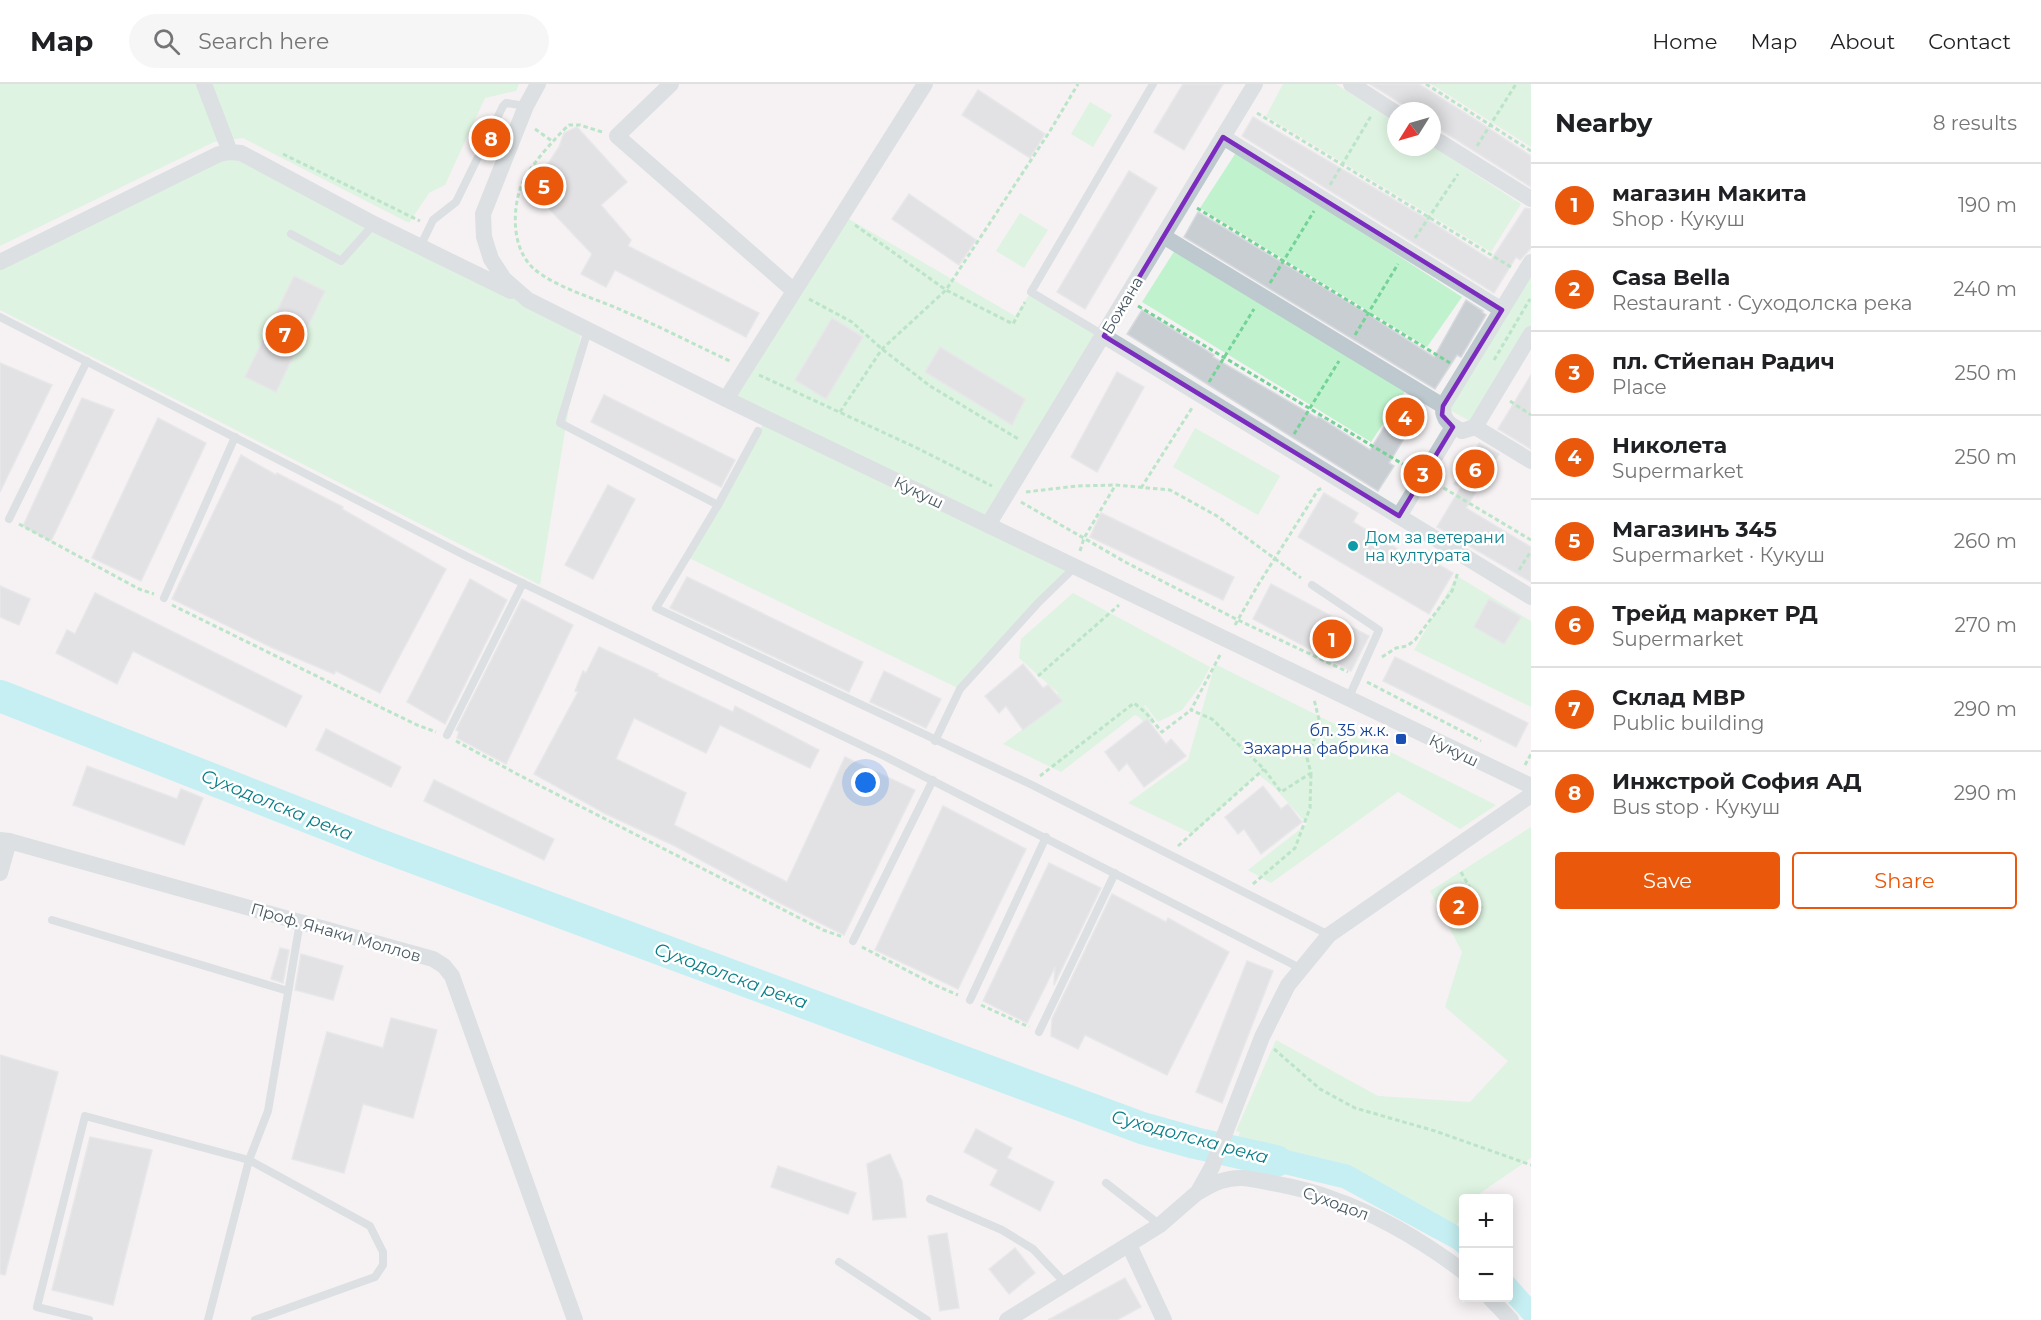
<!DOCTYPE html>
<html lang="en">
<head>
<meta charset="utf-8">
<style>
  body { margin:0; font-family:Montserrat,sans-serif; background:#f6f6f6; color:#202124 }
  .controls { position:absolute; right:18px; bottom:18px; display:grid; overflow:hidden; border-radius:6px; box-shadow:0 3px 15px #0003 }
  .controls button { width:54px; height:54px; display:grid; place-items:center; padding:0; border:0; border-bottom:2px solid #e0e0e0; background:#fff; color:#202124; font:30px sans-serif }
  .compass { position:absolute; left:1387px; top:18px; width:54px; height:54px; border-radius:50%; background:#fff; box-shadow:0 3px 15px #0003; rotate:233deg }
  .you { position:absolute; left:866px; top:699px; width:21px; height:21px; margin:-15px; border:4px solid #fff; border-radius:50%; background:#1a73e8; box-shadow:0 0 0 9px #1a73e833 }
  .badge { display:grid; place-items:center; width:39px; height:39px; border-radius:50%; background:#ea580c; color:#fff; font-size:20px; font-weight:700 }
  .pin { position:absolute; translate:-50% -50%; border:3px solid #fff; box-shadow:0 2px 6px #0006 }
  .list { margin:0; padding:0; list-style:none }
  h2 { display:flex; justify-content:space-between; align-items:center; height:78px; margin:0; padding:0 24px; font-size:26px }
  h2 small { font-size:20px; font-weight:400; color:#757577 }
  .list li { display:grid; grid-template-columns:39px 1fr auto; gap:18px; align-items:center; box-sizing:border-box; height:84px; padding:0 24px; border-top:2px solid #e0e0e0 }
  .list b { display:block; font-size:22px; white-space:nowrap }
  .list p { margin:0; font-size:20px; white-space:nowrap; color:#757577 }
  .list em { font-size:20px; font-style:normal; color:#757577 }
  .actions { display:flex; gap:12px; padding:18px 24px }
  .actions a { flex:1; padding:14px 0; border:2px solid #ea580c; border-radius:6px; text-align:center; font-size:21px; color:#ea580c }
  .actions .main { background:#ea580c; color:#fff }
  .icon { flex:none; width:33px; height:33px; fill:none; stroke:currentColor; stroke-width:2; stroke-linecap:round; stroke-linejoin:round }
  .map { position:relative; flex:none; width:1531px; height:1236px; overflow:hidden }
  header { display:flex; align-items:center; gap:36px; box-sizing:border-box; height:84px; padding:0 30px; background:#fff; border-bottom:2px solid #e0e0e0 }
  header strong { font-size:28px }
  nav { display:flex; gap:33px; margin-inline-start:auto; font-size:21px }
  .search { width:420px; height:54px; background:#f6f6f6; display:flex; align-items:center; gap:15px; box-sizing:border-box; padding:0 21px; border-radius:33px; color:#757577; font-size:22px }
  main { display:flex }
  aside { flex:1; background:#fff }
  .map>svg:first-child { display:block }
  .green { fill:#c0f3cd }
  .water { fill:#8bebf2 }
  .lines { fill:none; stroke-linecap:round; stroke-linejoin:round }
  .river { stroke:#8bebf2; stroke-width:32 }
  .building { fill:#c9ced2; stroke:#d6d9de; stroke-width:1.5 }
  .path { stroke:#75d398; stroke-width:3; stroke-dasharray:4.5 3; stroke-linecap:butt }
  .lane { stroke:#bdc9cf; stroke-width:8 }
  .street { stroke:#bdc9cf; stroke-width:16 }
  .marked { fill:none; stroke:#7b2cbf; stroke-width:4.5; stroke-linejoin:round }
  .culture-dot { fill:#0f9aa8; stroke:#fff; stroke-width:2 }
  .transit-dot { fill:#1a4fb4; stroke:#fff; stroke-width:2 }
  .labels { text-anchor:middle; stroke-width:5; stroke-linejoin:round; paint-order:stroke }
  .street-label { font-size:16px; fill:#495961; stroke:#fff }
  .culture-label { font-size:16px; fill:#0d838f; stroke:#fff; text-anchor:start }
  .transit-label { font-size:16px; fill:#164399; stroke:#fff; text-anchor:end }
  .water-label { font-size:18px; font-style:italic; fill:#087e87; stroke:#fff }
</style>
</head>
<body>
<header>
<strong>Map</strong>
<div class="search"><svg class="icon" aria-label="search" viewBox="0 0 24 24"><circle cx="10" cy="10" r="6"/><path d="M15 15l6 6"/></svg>Search here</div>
<nav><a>Home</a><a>Map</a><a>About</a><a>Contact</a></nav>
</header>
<main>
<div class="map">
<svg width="1531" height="1236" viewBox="0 0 1531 1236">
  <rect width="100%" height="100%" fill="#f5f2f3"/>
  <g class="green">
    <path d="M0,0H519L516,7L485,14L445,101L429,109L409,139L243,54L214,58L0,162Z"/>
    <path d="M1283,0H1336L1396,39V63L1432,62L1521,120L1491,168L1266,32Z"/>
    <path d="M1431,0H1531V63Z"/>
    <path d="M1090,18L1112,31L1093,63L1071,50Z"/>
    <path d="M1237,67L1462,213L1427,263L1200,124Z"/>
    <path d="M230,68L582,243L540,501L0,226V178Z"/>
    <path d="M1020,129L1048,146L1024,184L996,167Z"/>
    <path d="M842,131L1015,232L1031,208L1104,252L988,440L1075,483L960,605L687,473L718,421L766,334L726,315Z"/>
    <path d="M1175,166L1405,307L1371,358L1142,218Z"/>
    <path d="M1531,178V247L1475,340L1446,324Z"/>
    <path d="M1195,344L1280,392L1258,431L1173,383Z"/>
    <path d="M1457,492L1531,537V623L1414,566Z"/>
    <path d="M1073,509L1210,583L1200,602L1182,626L1158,638L1145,621L1144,622L1154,635L1149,644L1139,633L1135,631L1061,688L1003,660L1046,628L1058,609L1019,574L1021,555Z"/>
    <path d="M1215,580L1496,721L1460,745L1398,708L1271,799L1248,786L1307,740L1274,703L1258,690L1193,750L1128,719L1188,676Z"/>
    <path d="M1531,743V1074L1473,1114H1464L1463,1130L1457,1141L1350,1081L1238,1054L1240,1048L1236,1047L1276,956L1378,1012L1470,1018L1508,977L1445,923L1462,868L1430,807Z"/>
  </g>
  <g class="water">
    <path d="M1238,1054L1350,1081L1457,1141L1463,1146V1173L1454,1165L1342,1104L1229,1077Z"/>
    <path d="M1509,1188L1531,1213V1236H1524L1504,1214H1508Z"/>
  </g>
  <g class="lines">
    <path class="river" d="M0,612L377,760L1142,1044L1195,1059L1276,1077"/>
  </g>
  <g class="building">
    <path d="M1183,0H1223L1184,66L1154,48Z"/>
    <path d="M1370,0H1419L1479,38L1531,72V103L1438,44L1432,43V27H1407L1402,20Z"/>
    <path d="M978,6L1045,50L1030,74L962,31Z"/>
    <path d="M1253,33L1422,132L1491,176L1525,124L1531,125V164L1520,176L1516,173L1494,209L1242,52Z"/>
    <path d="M577,43L627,98L601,121L631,156L628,162L759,229L746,253L615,186L606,203L581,190L592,170L538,113L546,106L541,97L545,84L559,63L564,49Z"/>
    <path d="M1129,87L1157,104L1085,225L1057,208Z"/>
    <path d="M909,110L976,156L959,181L892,135Z"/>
    <path d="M1198,128L1363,227L1434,273L1466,216L1483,227L1482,228L1486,231L1461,273L1457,271L1435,305L1184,153Z"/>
    <path d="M294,192L325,207L276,308L245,293Z"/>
    <path d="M1142,226L1214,271L1213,273L1317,334L1318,332L1370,366L1404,311L1424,322L1389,379L1394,382L1378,407L1127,250Z"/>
    <path d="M832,234L863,253L826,315L795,296Z"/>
    <path d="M940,263L1025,315L1012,341L925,288Z"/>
    <path d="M0,279L52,301L0,408Z"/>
    <path d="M1117,288L1144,303L1097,388L1071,373Z"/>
    <path d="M1531,291V365L1498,345Z"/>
    <path d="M604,311L735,376L721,403L591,338Z"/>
    <path d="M82,314L114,326L51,457L23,442Z"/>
    <path d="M158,334L206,359L141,497L92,474Z"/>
    <path d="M1479,359L1499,370L1466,424L1531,463V498L1437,443L1461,403L1454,400Z"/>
    <path d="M241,371L276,391L277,389L343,423L342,425L446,485L380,609L336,587L334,590L273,564L172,515Z"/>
    <path d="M608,401L635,415L593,495L565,481Z"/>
    <path d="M1324,409L1358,429L1353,438L1419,478L1423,471L1453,489L1429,530L1298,453Z"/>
    <path d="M1101,429L1234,493L1223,516L1090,453Z"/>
    <path d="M687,493L863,578L849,608L670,524Z"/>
    <path d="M470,495L507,516L445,640L407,618Z"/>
    <path d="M1271,500L1369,552L1351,587L1253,535Z"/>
    <path d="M0,502L30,515L19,541L0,533Z"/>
    <path d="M95,509L302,612L286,643L133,567L117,600L56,569L67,546L75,550Z"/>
    <path d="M522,515L573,541L506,680L457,654L459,648L456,646Z"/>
    <path d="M1489,515L1521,533L1504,560L1474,543Z"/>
    <path d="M599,563L658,590L657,592L733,628L735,622L819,666L810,684L720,641L706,669L634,634L616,675L686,709L674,741L787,798L845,673L915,706L844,851L778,818L675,762L606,730L534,690L578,608L575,607L583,587L586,589Z"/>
    <path d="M1395,573L1528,639L1516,663L1383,597Z"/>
    <path d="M1023,580L1043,604L1048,601L1062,617L1023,646L1006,622L999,629L985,612Z"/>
    <path d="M884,587L941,615L926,644L870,618Z"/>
    <path d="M1147,635L1166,660L1171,655L1186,672L1144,703L1127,679L1119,687L1105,668Z"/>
    <path d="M326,645L401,683L391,703L316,666Z"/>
    <path d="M87,682L177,715L181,705L203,714L184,761L73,721Z"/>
    <path d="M434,696L554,755L544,776L424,717Z"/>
    <path d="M1263,702L1281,725L1288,720L1302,738L1261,770L1244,745L1238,750L1225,733Z"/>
    <path d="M943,722L1026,765L958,905L875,866Z"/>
    <path d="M1049,779L1101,804L1054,901L1055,883L1027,939L983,917Z"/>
    <path d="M1462,801L1481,828L1456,844L1438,817Z"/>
    <path d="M1112,810L1166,838L1168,834L1229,868L1167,991L1085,951L1078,965L1051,952L1052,935Z"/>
    <path d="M280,864L289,866L283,899L271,895Z"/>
    <path d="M301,870L343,882L333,916L295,906Z"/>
    <path d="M1247,877L1273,887L1222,1019L1196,1008Z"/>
    <path d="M391,934L437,946L413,1034L363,1020L344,1089L292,1075L327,948L383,964Z"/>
    <path d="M0,971L58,988L5,1191L0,1190Z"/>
    <path d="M976,1045L1012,1064L1007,1074L1054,1098L1040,1127L990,1101L998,1086L964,1068Z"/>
    <path d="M90,1053L152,1066L113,1221L52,1206Z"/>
    <path d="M890,1070L902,1097L906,1133L873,1136L867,1080Z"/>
    <path d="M778,1082L856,1109L848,1130L771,1103Z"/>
    <path d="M947,1149L959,1224L940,1227L928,1152Z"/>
    <path d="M1015,1164L1035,1189L1009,1210L989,1185Z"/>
    <path d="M1125,1194L1141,1223L1117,1236H1048Z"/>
  </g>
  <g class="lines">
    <g class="path">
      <path d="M1426,0L1531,67"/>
      <path d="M1257,29L1511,183"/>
      <path d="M535,45L552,57"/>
      <path d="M602,48L580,41H569C555,54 527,85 521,102C512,128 512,164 533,184C555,204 601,216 628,229C663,244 697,262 732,278"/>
      <path d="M1477,62L1516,0"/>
      <path d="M283,70L420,137"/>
      <path d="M1330,101L1371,32"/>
      <path d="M1197,124L1450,279"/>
      <path d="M855,141L946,206L1013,240L1025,218"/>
      <path d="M1415,154L1458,90"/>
      <path d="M1270,199L1314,127"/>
      <path d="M809,215L852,238L882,265L930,302L1020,356"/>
      <path d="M1138,222L1411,385"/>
      <path d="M1355,251L1398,180"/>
      <path d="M1494,276L1530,215"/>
      <path d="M759,291L917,364L992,402"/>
      <path d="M1209,298L1254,225"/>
      <path d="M1510,317L1531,331"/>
      <path d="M840,328L882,265L946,206L1050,47L1078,0"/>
      <path d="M1294,350L1339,277"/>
      <path d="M1437,400L1531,456"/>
      <path d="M1141,404L1192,324"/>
      <path d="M1026,408L1077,402L1116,401L1170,406L1217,432L1301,494"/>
      <path d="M1021,418L1127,479L1238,536L1348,588"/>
      <path d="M19,440L139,505L154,510"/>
      <path d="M1080,467L1084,454L1115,402"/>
      <path d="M1519,486L1531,467"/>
      <path d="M172,521L343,605L417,641L436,648"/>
      <path d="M1235,541L1258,501L1318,406L1323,404"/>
      <path d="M1220,571L1191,626L1212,635L1264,685L1281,708L1311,689L1307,674L1320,640L1314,615"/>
      <path d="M1382,573L1396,564L1407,562L1415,556L1452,507L1458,488"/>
      <path d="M1038,592L1119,521"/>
      <path d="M1367,598L1481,657"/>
      <path d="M456,657L517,690L823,846L843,853"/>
      <path d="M1525,681L1531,670"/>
      <path d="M1040,692L1134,619L1146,629L1162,648L1191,626"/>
      <path d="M1178,762L1264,685"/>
      <path d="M1461,788L1482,825"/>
      <path d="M1253,800L1295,764L1310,724L1311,689"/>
      <path d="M862,863L937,902L958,911"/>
      <path d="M981,921L1029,943"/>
      <path d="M1274,965L1320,1005L1355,1024L1435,1047L1531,1081"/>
    </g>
    <g class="lane">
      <path d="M291,150L341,177L374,140"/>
      <path d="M420,163L433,136L456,118L503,22L506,19L526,22"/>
      <path d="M0,233L468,473L886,673L1300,884"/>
      <path d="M588,246L560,339L718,421"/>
      <path d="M1103,251L1031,208L1153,0"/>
      <path d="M758,347L718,421L656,524L1030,700L1329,851"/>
      <path d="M9,435L87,277"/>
      <path d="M1312,501L1379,546L1349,613"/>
      <path d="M164,514L235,353"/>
      <path d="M447,651L523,499"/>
      <path d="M935,657L960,605L1038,519L1075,483"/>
      <path d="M52,836L288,907"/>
      <path d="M853,857L933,696"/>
      <path d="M970,916L1046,753"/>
      <path d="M1039,948L1115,789"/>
      <path d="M1106,1099L1160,1141"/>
      <path d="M930,1115L1002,1146L1033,1165L1066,1200"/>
      <path d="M839,1178L927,1236"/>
      <path d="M89,1236L37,1223L85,1032L249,1076L370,1142L383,1168V1181L375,1193L255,1236"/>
      <path d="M208,1236L249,1076L268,1027L300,838"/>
    </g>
    <g class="street">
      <path d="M204,0L230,68"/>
      <path d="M538,0L526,22L483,130L484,153L491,175L504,195L528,216L726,315L1531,702"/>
      <path d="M671,0L617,52L794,207"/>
      <path d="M1351,0L1396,29"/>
      <path d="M1223,53L1502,226"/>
      <path d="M1432,53L1531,115"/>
      <path d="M1163,152L1443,322"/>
      <path d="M0,178L219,70L230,68L241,69L374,140L511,207"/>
      <path d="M1531,178L1443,322C1442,336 1450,341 1462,347L1475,343L1531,250"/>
      <path d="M1104,252L1531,513"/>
      <path d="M726,315L925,0"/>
      <path d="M1475,343L1531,377"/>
      <path d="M1399,432L1453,343"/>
      <path d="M988,441L1255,0"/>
      <path d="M0,756L9,757L433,875L444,882L452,892L575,1236"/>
      <path d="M0,789L9,757"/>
      <path d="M1199,1108C1214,1099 1226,1093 1244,1094C1273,1099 1303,1104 1330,1114C1377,1130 1424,1158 1464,1188"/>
      <path d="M1129,1161L1164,1236"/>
      <path d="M1490,1214L1511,1236"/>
      <path d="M1007,1236L1160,1141L1198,1108L1212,1083L1262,953L1288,901L1329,851L1531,711"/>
    </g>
  </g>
  <path d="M0 0H1531V1236H0ZM1223,53L1502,226L1443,322L1442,331L1453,343L1399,432L1104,252Z" fill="#f5f2f3" fill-opacity=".55" fill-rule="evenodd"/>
  <path class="marked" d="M1223,53L1502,226L1443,322L1442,331L1453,343L1399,432L1104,252Z"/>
  <circle class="culture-dot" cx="1353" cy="462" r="6"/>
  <rect class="transit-dot" x="1395" y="649" width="12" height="12" rx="3"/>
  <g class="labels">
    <g class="street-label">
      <text transform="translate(1122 221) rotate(-59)" y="6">Божана</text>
      <text transform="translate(919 408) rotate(26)" y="6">Кукуш</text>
      <text transform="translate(1454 666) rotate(26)" y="6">Кукуш</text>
      <text transform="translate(336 848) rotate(16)" y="6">Проф. Янаки Моллов</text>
      <text transform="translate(1336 1119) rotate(20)" y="6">Суходол</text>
    </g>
    <g class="culture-label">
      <text x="1365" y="459">Дом за ветерани<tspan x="1365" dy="18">на културата</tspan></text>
    </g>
    <g class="transit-label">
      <text x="1389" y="652">бл. 35 ж.к.<tspan x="1389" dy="18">Захарна фабрика</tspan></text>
    </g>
    <g class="water-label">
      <text transform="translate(277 721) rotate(22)" y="6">Суходолска река</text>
      <text transform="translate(731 892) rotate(20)" y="6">Суходолска река</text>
      <text transform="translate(1190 1053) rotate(15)" y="6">Суходолска река</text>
    </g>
  </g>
</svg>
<div class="controls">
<button>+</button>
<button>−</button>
</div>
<svg class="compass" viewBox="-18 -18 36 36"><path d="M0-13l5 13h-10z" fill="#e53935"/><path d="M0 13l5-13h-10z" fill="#757577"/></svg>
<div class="you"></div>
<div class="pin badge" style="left:1332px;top:555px">1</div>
<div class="pin badge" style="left:1459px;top:822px">2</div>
<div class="pin badge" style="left:1423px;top:390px">3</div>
<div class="pin badge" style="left:1405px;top:333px">4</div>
<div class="pin badge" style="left:544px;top:102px">5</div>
<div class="pin badge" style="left:1475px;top:385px">6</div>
<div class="pin badge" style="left:285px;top:250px">7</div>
<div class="pin badge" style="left:491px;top:54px">8</div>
</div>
<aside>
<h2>Nearby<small>8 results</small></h2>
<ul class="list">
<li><span class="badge">1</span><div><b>магазин Макита</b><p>Shop · Кукуш</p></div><em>190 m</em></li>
<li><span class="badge">2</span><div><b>Casa Bella</b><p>Restaurant · Суходолска река</p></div><em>240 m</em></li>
<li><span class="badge">3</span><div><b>пл. Стйепан Радич</b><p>Place</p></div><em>250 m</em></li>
<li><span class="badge">4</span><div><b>Николета</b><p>Supermarket</p></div><em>250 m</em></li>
<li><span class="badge">5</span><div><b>Магазинъ 345</b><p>Supermarket · Кукуш</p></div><em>260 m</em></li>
<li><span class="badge">6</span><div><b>Трейд маркет РД</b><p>Supermarket</p></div><em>270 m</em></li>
<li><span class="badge">7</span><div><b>Склад МВР</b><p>Public building</p></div><em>290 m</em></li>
<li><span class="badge">8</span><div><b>Инжстрой София АД</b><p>Bus stop · Кукуш</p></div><em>290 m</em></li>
</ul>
<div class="actions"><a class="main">Save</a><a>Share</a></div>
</aside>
</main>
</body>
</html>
